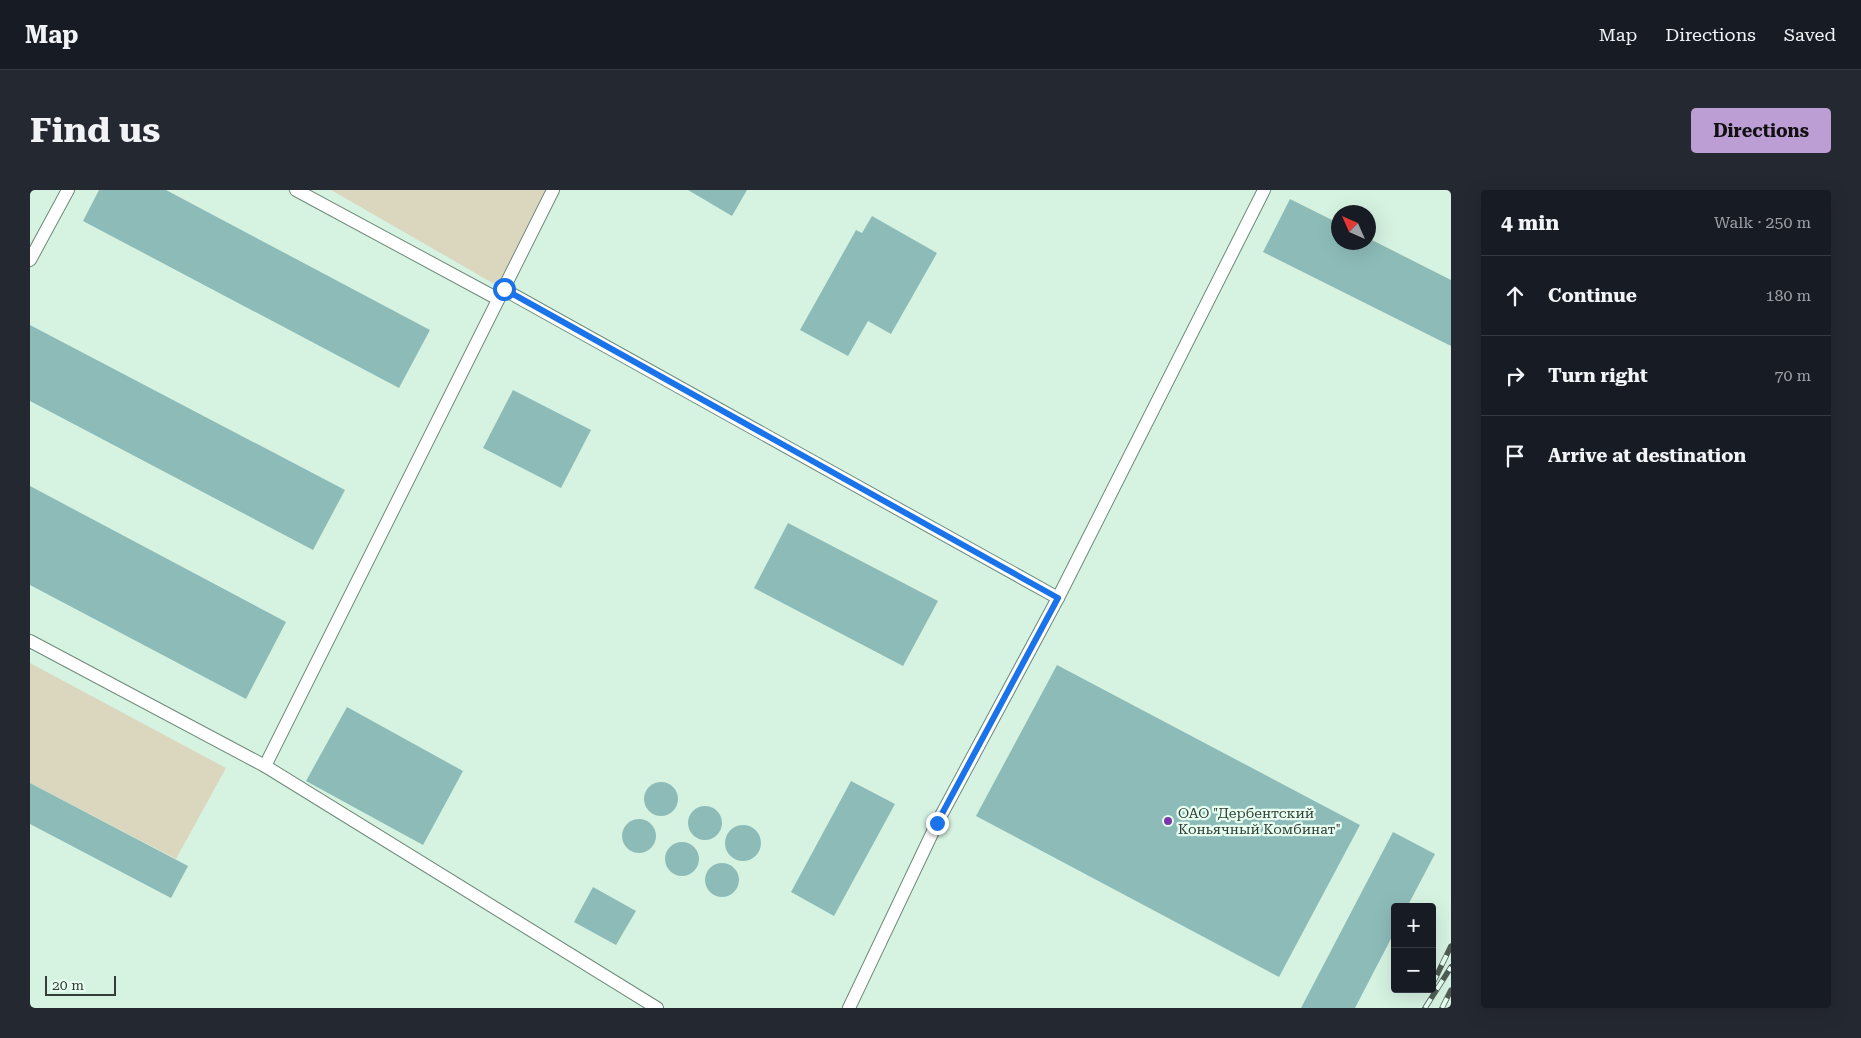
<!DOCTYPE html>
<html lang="en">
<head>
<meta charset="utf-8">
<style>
  body { margin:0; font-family:"Roboto Serif",serif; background:#242831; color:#f1f3f6 }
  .controls { position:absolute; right:15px; bottom:15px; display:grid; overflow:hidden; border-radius:5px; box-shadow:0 5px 20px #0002 }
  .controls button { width:45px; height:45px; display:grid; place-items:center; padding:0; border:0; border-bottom:1px solid #363941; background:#171b24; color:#f1f3f6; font:25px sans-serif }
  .compass { position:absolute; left:1301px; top:15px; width:45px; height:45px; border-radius:50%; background:#171b24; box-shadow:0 5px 20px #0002; rotate:315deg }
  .scale { position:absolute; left:15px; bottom:12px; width:71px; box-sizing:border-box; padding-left:5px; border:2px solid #333f38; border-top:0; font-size:14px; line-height:18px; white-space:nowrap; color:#333f38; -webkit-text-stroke:4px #e7fff1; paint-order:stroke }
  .stop { position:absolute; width:15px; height:15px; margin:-11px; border:4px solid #1a73e8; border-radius:50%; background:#fff }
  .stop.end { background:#1a73e8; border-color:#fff; box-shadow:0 1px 5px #0008 }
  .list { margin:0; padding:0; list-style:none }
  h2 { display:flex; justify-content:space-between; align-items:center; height:65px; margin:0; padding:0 20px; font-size:21px }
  h2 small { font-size:16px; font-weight:400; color:#9ea1a6 }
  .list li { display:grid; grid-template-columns:32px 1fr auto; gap:15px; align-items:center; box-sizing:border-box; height:80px; padding:0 20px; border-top:1px solid #363941 }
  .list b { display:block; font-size:19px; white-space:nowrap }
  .list em { font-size:16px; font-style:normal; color:#9ea1a6 }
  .icon { flex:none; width:28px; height:28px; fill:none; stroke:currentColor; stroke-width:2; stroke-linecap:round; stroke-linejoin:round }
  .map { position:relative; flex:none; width:1421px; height:818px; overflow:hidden; border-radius:5px }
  header { display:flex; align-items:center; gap:30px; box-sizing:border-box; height:70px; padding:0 25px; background:#171b24; border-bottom:1px solid #363941 }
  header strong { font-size:24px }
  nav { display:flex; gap:28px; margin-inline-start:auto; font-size:18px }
  .intro { display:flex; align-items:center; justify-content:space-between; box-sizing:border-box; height:120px; padding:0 30px }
  h1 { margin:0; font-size:35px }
  .button { padding:12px 22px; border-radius:5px; background:#bd9ed4; color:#111; font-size:18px; font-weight:700 }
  main { display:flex; gap:30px; padding:0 30px }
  aside { flex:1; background:#171b24; border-radius:5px; box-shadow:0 5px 20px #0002 }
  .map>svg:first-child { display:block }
  .green { fill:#dbd7bf }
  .building { fill:#8dbcb8 }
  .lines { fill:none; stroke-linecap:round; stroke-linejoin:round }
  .service-casing { stroke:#6f897a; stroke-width:14 }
  .service { stroke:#fff; stroke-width:12 }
  .rail-casing { stroke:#4f5d55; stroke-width:5.5 }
  .rail { stroke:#e7fff1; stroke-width:4; stroke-dasharray:11; stroke-linecap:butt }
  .route { stroke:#1a73e8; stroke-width:6 }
  .poi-dot { fill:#7d37aa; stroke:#e7fff1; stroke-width:2 }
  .labels { text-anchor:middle; stroke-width:4.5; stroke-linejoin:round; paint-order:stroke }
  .poi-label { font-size:14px; fill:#333f38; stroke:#e7fff1; text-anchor:start }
</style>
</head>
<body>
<header>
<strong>Map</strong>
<nav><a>Map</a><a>Directions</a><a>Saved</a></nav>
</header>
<div class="intro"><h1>Find us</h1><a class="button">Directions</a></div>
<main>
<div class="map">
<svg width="1421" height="818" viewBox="0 0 1421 818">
  <rect width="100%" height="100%" fill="#d6f3e2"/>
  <g class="green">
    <path d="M301,0H523L473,99Z"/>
    <path d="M0,473L196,578L146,669L0,593Z"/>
  </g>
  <g class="building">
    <path d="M69,0H136L400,140L369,198L53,31Z"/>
    <path d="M658,0H717L702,26Z"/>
    <path d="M1260,9L1308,33V52H1338V48L1421,90V156L1233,62Z"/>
    <path d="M842,26L907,63L861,144L838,131L818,166L770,140L826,40L832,43Z"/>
    <path d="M0,135L315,300L283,360L0,211Z"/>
    <path d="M483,200L561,240L531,298L453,258Z"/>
    <path d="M0,296L256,432L216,509L0,395Z"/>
    <path d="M758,333L908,411L873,476L724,398Z"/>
    <path d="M1027,475L1330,635L1249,787L946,626Z"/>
    <path d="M317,517L433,581L393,655L276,591Z"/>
    <path d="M821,591L865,614L804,726L761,702Z"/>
    <circle cx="631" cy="609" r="17"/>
    <path d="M0,593L158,676L141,708L0,634Z"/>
    <circle cx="675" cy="633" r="17"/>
    <circle cx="609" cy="646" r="17"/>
    <circle cx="713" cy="653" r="18"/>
    <path d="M1363,642L1405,664L1377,717H1365V741L1325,818H1271Z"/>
    <circle cx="652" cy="669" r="17"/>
    <circle cx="692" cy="690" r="17"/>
    <path d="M563,697L606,721L586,755L544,732Z"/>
  </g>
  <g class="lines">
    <g class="service-casing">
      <g id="service">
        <path d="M266,0L468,109"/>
        <path d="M0,70L38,0"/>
        <path d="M473,99L1028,408"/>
        <path d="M0,451L235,576L627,818"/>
        <path d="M235,576L523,0"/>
        <path d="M819,818L907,633L1028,408L1234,0"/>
      </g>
    </g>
    <use href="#service" class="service"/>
    <g class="rail-casing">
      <g id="rail">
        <path d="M1402,795L1421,756"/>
        <path d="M1395,818L1421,777"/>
        <path d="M1412,818L1421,800"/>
      </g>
    </g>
    <use href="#rail" class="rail"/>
  </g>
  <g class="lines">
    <path class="route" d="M474,99L1028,408L907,633"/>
  </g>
  <circle class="poi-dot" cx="1138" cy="631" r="5"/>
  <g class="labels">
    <g class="poi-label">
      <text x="1148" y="628">ОАО "Дербентский<tspan x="1148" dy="16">Коньячный Комбинат"</tspan></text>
    </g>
  </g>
</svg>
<div class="controls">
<button>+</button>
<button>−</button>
</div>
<svg class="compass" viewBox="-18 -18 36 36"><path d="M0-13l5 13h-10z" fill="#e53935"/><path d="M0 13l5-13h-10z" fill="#9ea1a6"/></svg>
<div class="scale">20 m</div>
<div class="stop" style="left:474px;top:99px"></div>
<div class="stop end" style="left:907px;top:633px"></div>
</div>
<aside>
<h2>4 min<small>Walk · 250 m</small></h2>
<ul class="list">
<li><svg class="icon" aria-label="ahead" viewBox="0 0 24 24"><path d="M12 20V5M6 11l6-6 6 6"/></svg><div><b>Continue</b></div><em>180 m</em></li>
<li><svg class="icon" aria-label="right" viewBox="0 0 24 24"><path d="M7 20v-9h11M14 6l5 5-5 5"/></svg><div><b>Turn right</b></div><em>70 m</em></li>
<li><svg class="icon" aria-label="arrive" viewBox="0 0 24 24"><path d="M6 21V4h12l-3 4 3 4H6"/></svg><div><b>Arrive at destination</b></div></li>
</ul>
</aside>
</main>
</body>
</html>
